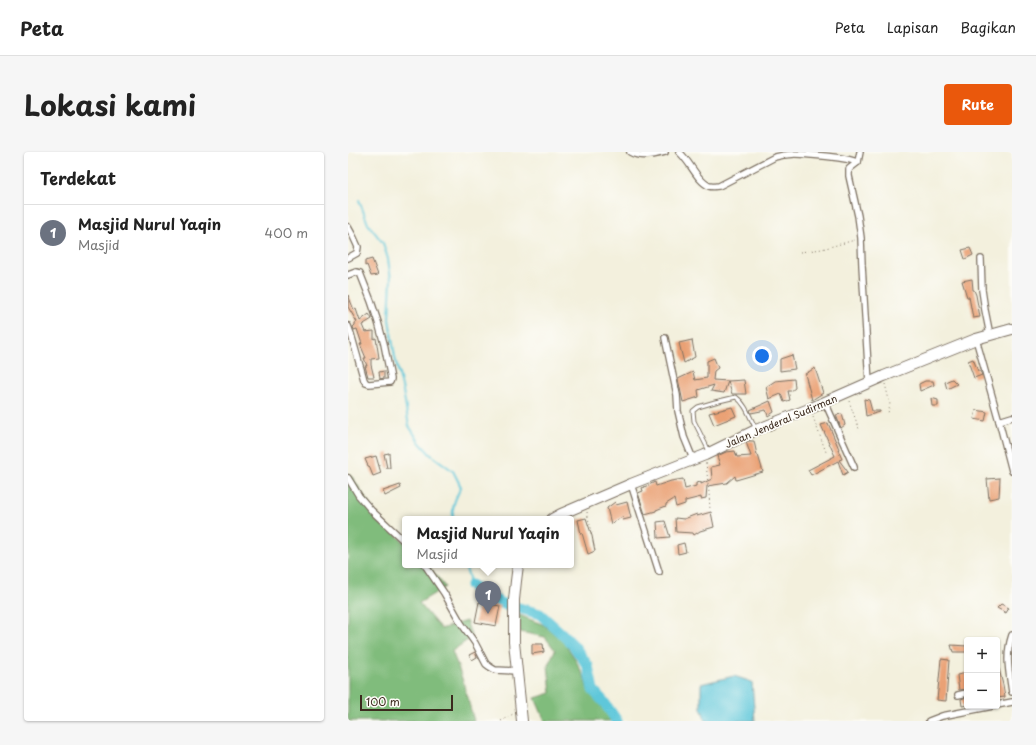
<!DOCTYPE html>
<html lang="id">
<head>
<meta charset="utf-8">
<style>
  body { margin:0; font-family:"Playpen Sans",sans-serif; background:#f6f6f6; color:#222 }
  .controls { position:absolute; right:12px; bottom:12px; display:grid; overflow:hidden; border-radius:4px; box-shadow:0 1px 3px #0004 }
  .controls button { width:36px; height:36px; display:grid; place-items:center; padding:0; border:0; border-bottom:1px solid #e0e0e0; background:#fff; color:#222; font:20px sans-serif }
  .scale { position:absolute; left:12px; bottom:10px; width:93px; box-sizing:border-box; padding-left:4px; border:2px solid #3b2a1e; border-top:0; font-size:11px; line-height:14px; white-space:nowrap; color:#3b2a1e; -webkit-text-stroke:3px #fdfcf7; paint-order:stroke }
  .you { position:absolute; left:414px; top:204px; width:14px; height:14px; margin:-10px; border:3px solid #fff; border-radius:50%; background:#1a73e8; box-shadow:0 0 0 6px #1a73e833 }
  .badge { display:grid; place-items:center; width:26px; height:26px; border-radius:50%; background:#ea580c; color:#fff; font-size:13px; font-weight:700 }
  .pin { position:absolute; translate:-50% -33px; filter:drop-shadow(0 1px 2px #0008) }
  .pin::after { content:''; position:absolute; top:21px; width:14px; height:12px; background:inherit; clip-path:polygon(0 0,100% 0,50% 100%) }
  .popup { position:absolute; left:54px; top:364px; width:172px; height:52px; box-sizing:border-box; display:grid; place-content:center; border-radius:4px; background:#fff; filter:drop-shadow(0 1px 3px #0005); font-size:13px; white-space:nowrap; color:#767676 }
  .popup b { font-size:15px; color:#222 }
  .popup::after { content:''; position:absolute; left:50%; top:100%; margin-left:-8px; border:8px solid transparent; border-top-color:#fff }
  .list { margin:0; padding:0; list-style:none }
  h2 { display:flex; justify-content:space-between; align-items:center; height:52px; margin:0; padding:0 16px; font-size:17px }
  h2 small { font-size:13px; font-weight:400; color:#767676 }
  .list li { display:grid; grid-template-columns:26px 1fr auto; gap:12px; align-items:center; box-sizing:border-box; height:56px; padding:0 16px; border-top:1px solid #e0e0e0 }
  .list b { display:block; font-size:15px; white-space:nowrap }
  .list p { margin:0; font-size:13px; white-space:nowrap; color:#767676 }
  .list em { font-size:13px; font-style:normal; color:#767676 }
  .map { position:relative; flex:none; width:664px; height:569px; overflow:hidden; border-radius:4px }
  header { display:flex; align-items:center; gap:24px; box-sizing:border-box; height:56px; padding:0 20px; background:#fff; border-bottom:1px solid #e0e0e0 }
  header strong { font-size:19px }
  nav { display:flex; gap:22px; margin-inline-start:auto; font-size:14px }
  .intro { display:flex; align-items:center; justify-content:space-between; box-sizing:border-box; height:96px; padding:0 24px }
  h1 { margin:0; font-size:28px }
  .button { padding:10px 18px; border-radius:4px; background:#ea580c; color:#fff; font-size:14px; font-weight:700 }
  main { display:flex; gap:24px; padding:0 24px }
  aside { flex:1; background:#fff; border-radius:4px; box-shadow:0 1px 3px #0004 }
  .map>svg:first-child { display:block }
  .forest { fill:#80bc7b; stroke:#5e734c }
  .water { fill:#5ec7da; stroke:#4c787c }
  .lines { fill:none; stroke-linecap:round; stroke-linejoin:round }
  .stream { stroke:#5ec7da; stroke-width:2 }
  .river { stroke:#5ec7da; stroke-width:11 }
  .building { fill:#eaa174 }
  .lane-casing { stroke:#7b6f61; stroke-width:5 }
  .street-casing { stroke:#7b6f61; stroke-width:8 }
  .highway-casing { stroke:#7b6f61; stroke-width:12 }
  .path { stroke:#7b6f61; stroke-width:1; stroke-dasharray:1 3; stroke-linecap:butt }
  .lane { stroke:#fff; stroke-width:3 }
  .street { stroke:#fff; stroke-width:5.5 }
  .highway { stroke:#fff; stroke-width:10 }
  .labels { text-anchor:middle; stroke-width:3.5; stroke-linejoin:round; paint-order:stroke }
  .street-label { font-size:10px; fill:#3b2a1e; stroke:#fdfcf7 }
</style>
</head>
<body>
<header>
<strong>Peta</strong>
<nav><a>Peta</a><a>Lapisan</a><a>Bagikan</a></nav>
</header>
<div class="intro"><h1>Lokasi kami</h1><a class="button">Rute</a></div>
<main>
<aside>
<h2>Terdekat<small></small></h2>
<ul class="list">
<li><span class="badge" style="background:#6b7280">1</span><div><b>Masjid Nurul Yaqin</b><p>Masjid</p></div><em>400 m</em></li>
</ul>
</aside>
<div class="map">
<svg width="664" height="569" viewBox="0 0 664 569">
  <rect width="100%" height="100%" fill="#fdfcf7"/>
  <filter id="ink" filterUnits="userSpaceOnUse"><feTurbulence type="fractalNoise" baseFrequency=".025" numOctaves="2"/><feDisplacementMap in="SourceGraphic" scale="8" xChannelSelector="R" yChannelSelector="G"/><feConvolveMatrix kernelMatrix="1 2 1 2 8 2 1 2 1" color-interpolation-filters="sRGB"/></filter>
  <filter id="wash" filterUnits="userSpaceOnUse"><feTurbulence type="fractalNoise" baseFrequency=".012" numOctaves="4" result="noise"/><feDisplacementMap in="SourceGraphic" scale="16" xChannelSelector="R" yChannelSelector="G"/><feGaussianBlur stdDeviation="0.9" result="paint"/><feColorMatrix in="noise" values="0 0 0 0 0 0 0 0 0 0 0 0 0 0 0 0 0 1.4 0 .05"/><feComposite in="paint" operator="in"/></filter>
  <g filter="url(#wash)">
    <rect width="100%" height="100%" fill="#f3f0dd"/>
    <g class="forest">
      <path d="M0,321L5,326L30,366L57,391V413H80L97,435L71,451L93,477L118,469L124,485L104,499L114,526L126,569H0Z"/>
      <path d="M171,463L196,473L215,489L226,505L236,524L240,538L265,569H197L187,546L203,541L200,513L207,498L197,485L172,480Z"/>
    </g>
    <path class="water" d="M386,524L404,530L407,569H358L353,556V532Z"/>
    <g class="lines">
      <g class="stream">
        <path d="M11,48L20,72L35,91L40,107L43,127L41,167L47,206L55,239L61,274L72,291L82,302L105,319L113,335C107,348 104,352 105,367"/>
        <path d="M117,413L123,433"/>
      </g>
      <path class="river" d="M123,433L130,439L153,451L192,462L213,481L226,494L240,514L245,538L256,550L269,569"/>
    </g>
    <g id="blocks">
      <g class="building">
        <path d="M622,96L625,103L617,107L614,98Z"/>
        <path d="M24,107L30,123L23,124L19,113L17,114V109Z"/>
        <path d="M624,127L625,138H626L628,143L632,165L625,166L621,145H619L614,129Z"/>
        <path d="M0,143L6,158L8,157L12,169L21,162L24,167L14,173L17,180L26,179V187L28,186L31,206L23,207V213L26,225H20L17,214H19L16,206H18L12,192H14L9,177L6,178L5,175L7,173V171L9,170L0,155Z"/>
        <path d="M344,188L347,205L336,211L331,191Z"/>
        <path d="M444,203L447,217L432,219V207Z"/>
        <path d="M366,206L370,216L366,219L365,228L380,229L376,241L363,239L366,233L350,238L351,245L335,250L330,227L345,220L347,228L359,226V209Z"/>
        <path d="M625,207L630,219H632L634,223L626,226L620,209Z"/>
        <path d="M467,216L475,241L464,248L457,222Z"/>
        <path d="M36,219V226L32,227L31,220Z"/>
        <path d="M446,227L447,236L443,239H440L442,248L436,250L433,242L421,247L418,235L427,229Z"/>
        <path d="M604,227L609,232L599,237L597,230Z"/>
        <path d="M396,228L398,242H384L380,229Z"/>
        <path d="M577,229H585L586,233L572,239L571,232Z"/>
        <path d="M583,246L590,248V254H584Z"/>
        <path d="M516,247L521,248L524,259H532V260L518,264Z"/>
        <path d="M422,249L426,260L420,264L418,258L403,261L402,258Z"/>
        <path d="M384,255L388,264L366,273L361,261Z"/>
        <path d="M628,258L639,260L637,269L626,267Z"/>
        <path d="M494,262L497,273L493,276L488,263Z"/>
        <path d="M480,271L491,297L490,298L494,307L491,308L500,320L495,323L490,309L463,323L460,318L487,304L473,273Z"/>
        <path d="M400,289H406L409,303H410L415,320L388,328L387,324L379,331L359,334L358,346L353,347V345L337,349V352L328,355L326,347L318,352V354L308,358V359L297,362L290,341L295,339L294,336L307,330L308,334L323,329L335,327L337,337L348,334V331L353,330V332L364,327L363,315L372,313L369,304L378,300L387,299L389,305L403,304L398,290Z"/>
        <path d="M41,301L42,316H39L36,302Z"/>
        <path d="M28,304L33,321L25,324L21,314H20L17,307Z"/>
        <path d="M652,326L651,345L641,347L639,327Z"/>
        <path d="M52,333L53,336L37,344L35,339Z"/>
        <path d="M267,350L268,353L279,350L283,366L275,368L274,365L263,372L259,356Z"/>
        <path d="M363,360L366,375L352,379L346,383L345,381L328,380L327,366L336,367L349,362V364Z"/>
        <path d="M238,366L244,384L247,399L240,402L234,381L233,382L230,368Z"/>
        <path d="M317,369L322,385L310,386L309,370Z"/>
        <path d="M336,391L338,400L330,402L329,393Z"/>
        <path d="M131,450L152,454L148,474L127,470Z"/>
        <path d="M653,452L661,456L658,461L649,456Z"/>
        <path d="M184,492H195L196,500L184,502Z"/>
        <path d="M603,493L619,494V500H605Z"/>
        <path d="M127,500L129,505L124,508L121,503Z"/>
        <path d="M593,507L601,508L598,549L589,548Z"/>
        <path d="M649,517H651L655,533L657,545L649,546Z"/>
        <path d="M619,521V537L611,538L609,523Z"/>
        <path d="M619,545V553L614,554L613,547Z"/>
      </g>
    </g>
  </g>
  <g filter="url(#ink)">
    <use href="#blocks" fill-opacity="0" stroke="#7b6f61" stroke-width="1"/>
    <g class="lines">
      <g class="lane-casing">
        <path id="lane" d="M361,299L346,269L345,259L350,255L367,250L388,245C398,252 402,266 408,277"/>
      </g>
      <g class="street-casing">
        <g id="street">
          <path d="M282,0C293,6 305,3 317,0"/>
          <path d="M331,0C342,9 349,29 361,34C365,35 368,34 371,34L427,5C439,1 451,2 464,3C479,4 494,5 510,10"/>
          <path d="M512,0L510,10L501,17V24L510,64L513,86L514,113L521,231"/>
          <path d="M0,75L5,84L10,95L9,101L0,106"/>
          <path d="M633,107L634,138L637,158L642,183"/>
          <path d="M0,123L8,120L12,121L23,149L30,170L36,192L43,227L42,230L21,232L18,231L16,228L3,182L0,174"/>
          <path d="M317,186L329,243L330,259L336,285L345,307"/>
          <path d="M628,187L651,269L664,319"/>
          <path d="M477,250L506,315"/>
          <path d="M651,269L664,265"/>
          <path d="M0,326L11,344L24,359L57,390"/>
          <path d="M283,332L311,420"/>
          <path d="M77,413L96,441L113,471L127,491L138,512L142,515L147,518L169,519"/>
          <path d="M664,483C657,504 661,519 664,540"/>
          <path d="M610,543L619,541"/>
          <path d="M649,553L664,550"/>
          <path d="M581,569L594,564L645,554"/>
        </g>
      </g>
      <g class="highway-casing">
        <g id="highway">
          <path d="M204,367L213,362L283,332L357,303L408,278L461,257L536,224L628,187L664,177"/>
          <path d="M170,413L168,429L166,448V490L174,569"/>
        </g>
      </g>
      <g class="path">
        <path d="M452,100L474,97L507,88"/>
        <path d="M537,232L542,252L540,261"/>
        <path d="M501,249L511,277"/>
        <path d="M465,265L478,300"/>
        <path d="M358,311L361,341L362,358"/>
        <path d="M239,360L241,370L245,381"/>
        <path d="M153,569L165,562"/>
      </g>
      <use href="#lane" class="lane"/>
      <use href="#street" class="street"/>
      <use href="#highway" class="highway"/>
    </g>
  </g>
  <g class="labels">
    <g class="street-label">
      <text transform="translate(433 269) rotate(-23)" y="4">Jalan Jenderal Sudirman</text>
    </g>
  </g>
</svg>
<div class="controls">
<button>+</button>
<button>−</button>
</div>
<div class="scale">100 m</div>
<div class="you"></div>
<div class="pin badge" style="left:140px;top:462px;background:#6b7280">1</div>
<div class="popup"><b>Masjid Nurul Yaqin</b>Masjid</div>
</div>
</main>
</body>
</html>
